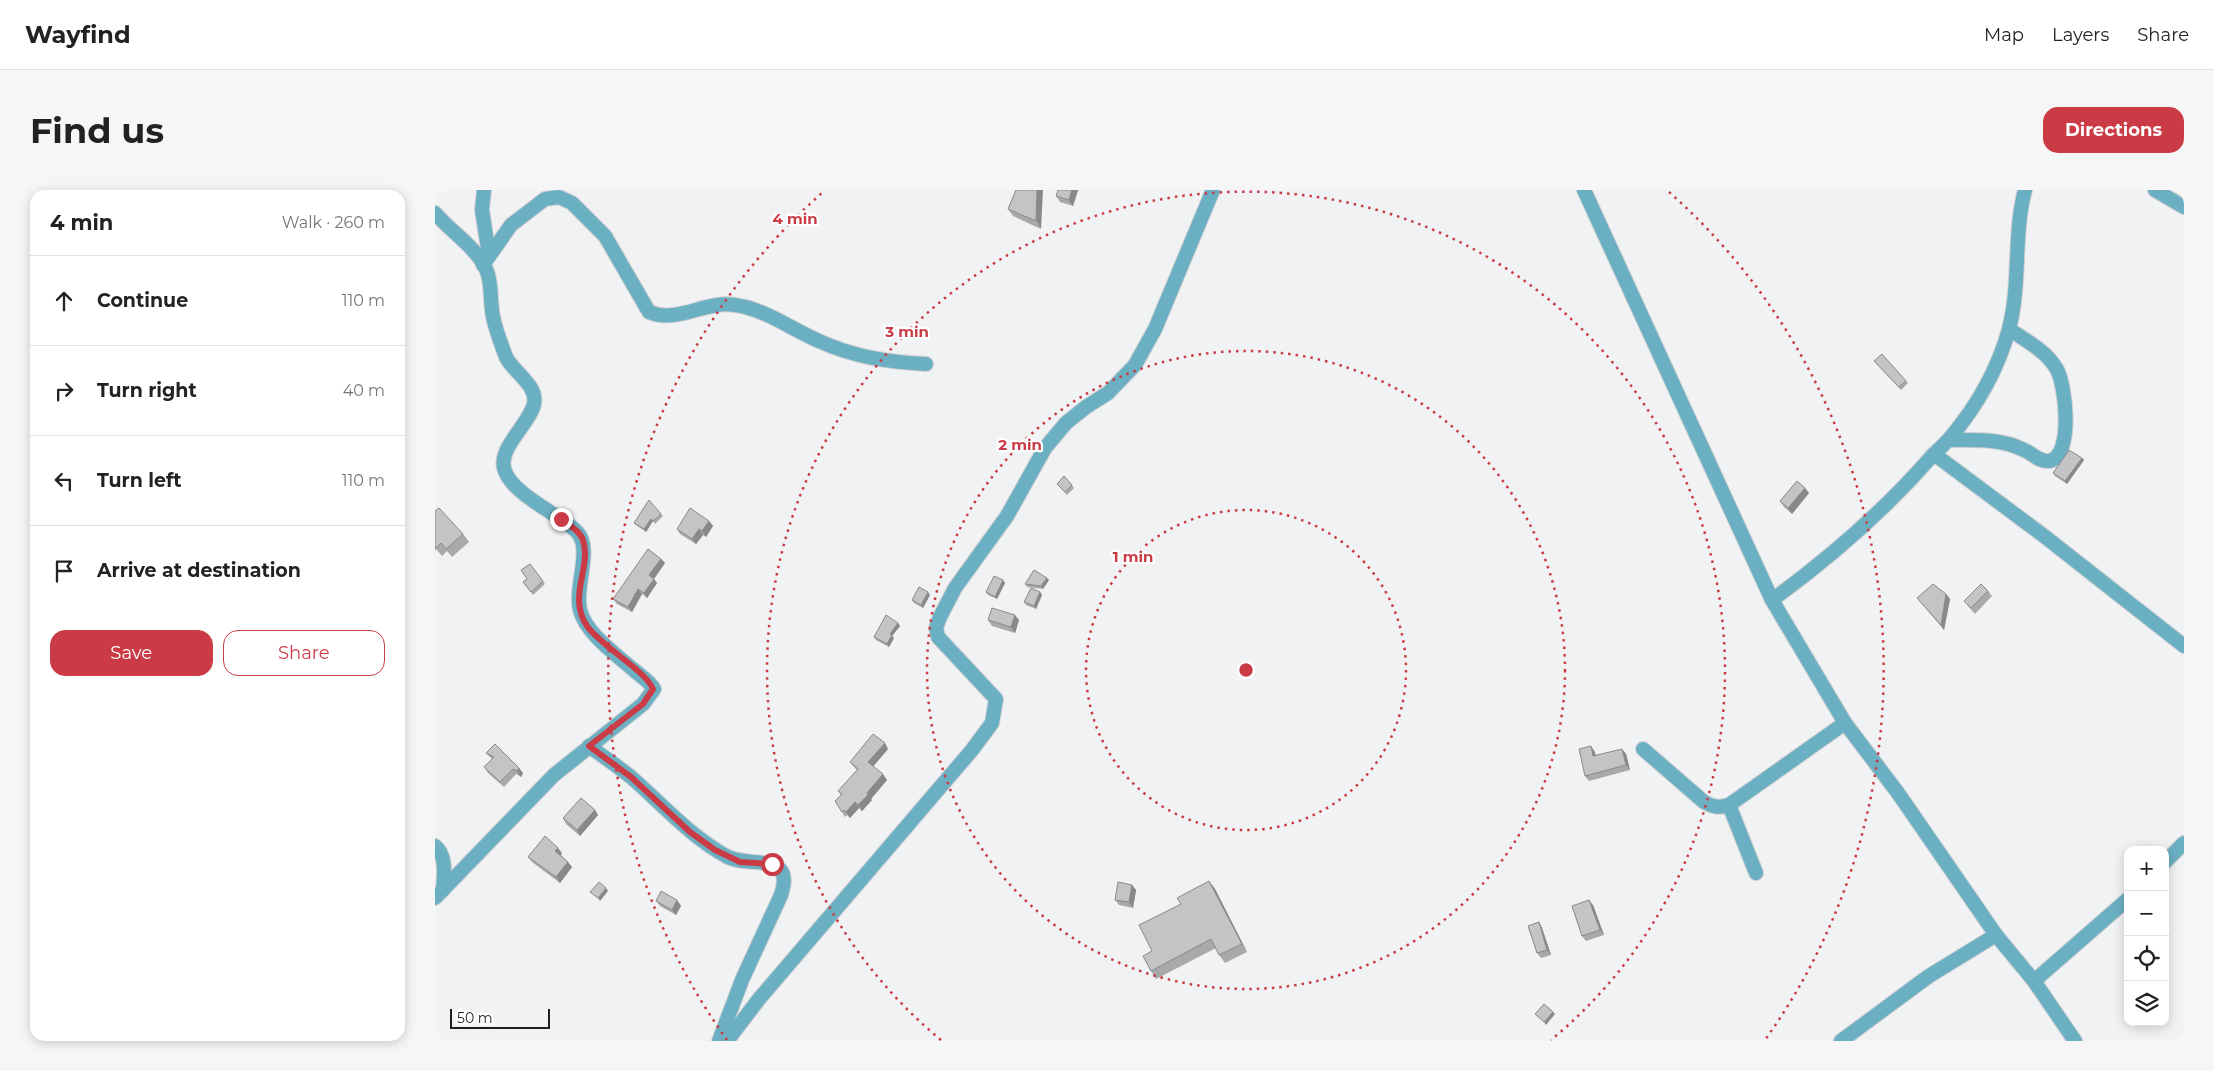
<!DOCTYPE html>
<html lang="en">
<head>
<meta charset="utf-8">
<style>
  body { margin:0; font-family:Montserrat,sans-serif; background:#f6f6f6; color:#222 }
  .controls { position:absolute; right:15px; bottom:15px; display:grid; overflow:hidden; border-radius:10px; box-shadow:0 2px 12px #0003 }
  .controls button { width:45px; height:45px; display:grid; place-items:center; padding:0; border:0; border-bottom:1px solid #e0e0e0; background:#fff; color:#222; font:25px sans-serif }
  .scale { position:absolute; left:15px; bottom:12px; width:100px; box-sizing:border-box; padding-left:5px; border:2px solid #1e1e1e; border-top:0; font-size:14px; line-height:18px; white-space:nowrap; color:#1e1e1e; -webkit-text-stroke:4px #fff; paint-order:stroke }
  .stop { position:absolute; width:15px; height:15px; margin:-11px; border:4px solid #cb3b45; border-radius:50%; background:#fff }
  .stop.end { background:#cb3b45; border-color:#fff; box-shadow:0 1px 5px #0008 }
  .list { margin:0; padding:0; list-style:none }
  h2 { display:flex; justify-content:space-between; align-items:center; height:65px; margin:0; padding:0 20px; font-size:21px }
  h2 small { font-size:16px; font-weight:400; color:#767676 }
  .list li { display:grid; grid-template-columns:32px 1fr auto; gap:15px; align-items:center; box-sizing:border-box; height:90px; padding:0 20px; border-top:1px solid #e0e0e0 }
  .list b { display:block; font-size:19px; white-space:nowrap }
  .list em { font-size:16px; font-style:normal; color:#767676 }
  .actions { display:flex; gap:10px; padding:15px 20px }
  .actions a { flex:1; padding:11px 0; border:1px solid #cb3b45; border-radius:15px; text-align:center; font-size:18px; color:#cb3b45 }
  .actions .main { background:#cb3b45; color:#fff }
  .icon { flex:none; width:28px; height:28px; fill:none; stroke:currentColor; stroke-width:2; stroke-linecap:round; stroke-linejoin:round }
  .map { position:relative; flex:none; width:1749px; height:851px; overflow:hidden; border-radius:15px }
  header { display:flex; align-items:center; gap:30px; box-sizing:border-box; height:70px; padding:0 25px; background:#fff; border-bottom:1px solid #e0e0e0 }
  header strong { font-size:24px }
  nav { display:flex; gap:28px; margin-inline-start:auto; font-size:18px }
  .intro { display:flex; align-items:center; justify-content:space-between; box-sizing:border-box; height:120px; padding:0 30px }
  h1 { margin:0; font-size:35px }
  .button { padding:12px 22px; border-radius:15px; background:#cb3b45; color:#fff; font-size:18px; font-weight:700 }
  main { display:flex; gap:30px; padding:0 30px }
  aside { flex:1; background:#fff; border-radius:15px; box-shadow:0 2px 12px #0003 }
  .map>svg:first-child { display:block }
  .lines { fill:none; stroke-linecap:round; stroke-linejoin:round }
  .minor-casing { stroke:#cfd0d1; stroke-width:16 }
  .tertiary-casing { stroke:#cfd0d1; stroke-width:16 }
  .minor { stroke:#6bafc3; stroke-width:14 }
  .tertiary { stroke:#6bafc3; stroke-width:14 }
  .wall { fill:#a8a9a9 }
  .shaded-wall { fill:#88898a }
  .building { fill:#c3c4c5; stroke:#88898a }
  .route { stroke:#cb3b45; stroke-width:6 }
  .ring { fill:none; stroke:#cb3b45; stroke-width:2.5; stroke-dasharray:2.5 5 }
  .centre { fill:#cb3b45; stroke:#fff; stroke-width:2.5 }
  .ring-label { font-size:15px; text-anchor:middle; font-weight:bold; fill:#cb3b45; stroke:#fff; stroke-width:4.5; stroke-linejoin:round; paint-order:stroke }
</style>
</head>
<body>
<header>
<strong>Wayfind</strong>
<nav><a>Map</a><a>Layers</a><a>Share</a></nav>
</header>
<div class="intro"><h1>Find us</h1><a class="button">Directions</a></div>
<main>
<aside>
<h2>4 min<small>Walk · 260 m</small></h2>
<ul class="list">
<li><svg class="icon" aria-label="ahead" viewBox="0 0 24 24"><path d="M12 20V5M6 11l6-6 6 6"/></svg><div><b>Continue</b></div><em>110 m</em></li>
<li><svg class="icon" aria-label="right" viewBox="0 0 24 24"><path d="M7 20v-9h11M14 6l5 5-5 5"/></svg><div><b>Turn right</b></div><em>40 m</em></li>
<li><svg class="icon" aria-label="left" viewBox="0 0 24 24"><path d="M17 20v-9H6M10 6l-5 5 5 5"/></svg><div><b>Turn left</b></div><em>110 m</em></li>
<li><svg class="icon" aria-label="arrive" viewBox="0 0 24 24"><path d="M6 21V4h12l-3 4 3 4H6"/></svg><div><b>Arrive at destination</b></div></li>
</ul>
<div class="actions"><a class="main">Save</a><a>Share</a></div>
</aside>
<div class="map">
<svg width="1749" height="851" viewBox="0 0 1749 851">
  <rect width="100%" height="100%" fill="#f1f2f3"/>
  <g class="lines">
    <g class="minor-casing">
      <g id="minor">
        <path d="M49,0L47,20L54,65"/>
        <path d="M1720,0L1749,17"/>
        <path d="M0,23C16,42 40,56 51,79C57,92 55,106 57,120C58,134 66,153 71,167C78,182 103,195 99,214C95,233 64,257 69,278C75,304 125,324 142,342C158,358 139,398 145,420C151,444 182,465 200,481C206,486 215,492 219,499L208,514L119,585L0,708"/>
        <path d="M48,75L76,35L110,9L124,7L137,13L170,46L214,122C243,134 271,110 300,115C330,119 356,139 384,151C419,167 453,172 491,174"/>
        <path d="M1514,250C1539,250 1566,248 1589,260C1597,263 1604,272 1614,271C1639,267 1631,193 1621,178C1611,161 1590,150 1574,139"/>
        <path d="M1499,264L1609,346L1749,456"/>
        <path d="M1337,410C1396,367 1449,321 1497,266C1503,260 1510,254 1515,248C1542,216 1563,179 1574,139C1586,93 1578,45 1590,0"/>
        <path d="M154,556C169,567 184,577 197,588C228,615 255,646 291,666C313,679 361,660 346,705L307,790L284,851"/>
        <path d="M1208,559L1269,612C1278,617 1284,618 1294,615L1410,533"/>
        <path d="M1294,615L1321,683"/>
        <path d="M0,656C12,666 9,685 8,700"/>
        <path d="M1730,672L1749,653"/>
        <path d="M1599,791L1693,709"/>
        <path d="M292,851L324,809L537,560L557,533L561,509L503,447L501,438L505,427L520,398L572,326L610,258L631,233L651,217L673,203L700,175L720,139L778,0"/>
        <path d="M1406,851L1494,786L1561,745"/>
      </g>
    </g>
    <g class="tertiary-casing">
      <path id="tertiary" d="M1149,0L1337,410L1410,533L1463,603L1561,745L1599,791L1640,851"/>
    </g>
    <use href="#minor" class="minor"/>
    <use href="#tertiary" class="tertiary"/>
  </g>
  <g class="wall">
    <path d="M581,0L606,39L578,26L573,19Z"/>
    <path d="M623,0H643L638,16L625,12L621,6Z"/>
    <path d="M1439,171L1471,191L1473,193L1466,200Z"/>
    <path d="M1647,268L1649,270L1632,294L1620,286L1618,283Z"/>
    <path d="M622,294L637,295L639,298L632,305Z"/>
    <path d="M1370,298L1374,303L1357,324L1349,317L1345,311Z"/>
    <path d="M0,321L28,344L34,352L17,367L12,361L7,366L1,359L0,360Z"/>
    <path d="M226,324L228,326L220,334L218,331L211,342L201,335L199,333Z"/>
    <path d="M274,331L278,336L271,347L268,345L261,354L245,344L242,339Z"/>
    <path d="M226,369L230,373L219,389L222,393L212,408L207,404L197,422L182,414L178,409Z"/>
    <path d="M95,374L110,394L98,405L88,392L92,389Z"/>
    <path d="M568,390L570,393L562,409L553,405L551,402Z"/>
    <path d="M614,390L608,399L592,397L590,394Z"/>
    <path d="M1553,401L1557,406L1540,424L1533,416L1529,411Z"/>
    <path d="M605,402L607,405L601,419L591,415L589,412Z"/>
    <path d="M1511,404L1515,409L1509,440L1482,408Z"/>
    <path d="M495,405L488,418L479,413L477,410Z"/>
    <path d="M553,430H584L580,443L557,436Z"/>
    <path d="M463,433L465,436L457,446L459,448L454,457L441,450L439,447Z"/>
    <path d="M453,559L438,576L452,590L436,609L437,610L427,621L424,618L415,628L412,625L410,627L400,611L406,605L403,601L422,580L419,577L415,572Z"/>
    <path d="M1187,559L1191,564L1195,580L1154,591L1150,586L1160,562V566Z"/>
    <path d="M51,563L84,578L88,583L86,587L81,584L69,597L53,583L49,577L57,569Z"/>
    <path d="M160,620L163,625L145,646L131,634L128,628Z"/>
    <path d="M127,663L126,665L137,677L125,693L97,672L93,667Z"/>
    <path d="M774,691L780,699L812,762L790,773L784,765L781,758L721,789L716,781L717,761L746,714Z"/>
    <path d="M697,695L701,700L698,718L684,715L680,710Z"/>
    <path d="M242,710L246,716L241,725L225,716L221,711Z"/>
    <path d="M1158,715L1169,745L1151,751L1147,746Z"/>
    <path d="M1104,732L1107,738L1116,765L1106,768L1102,763Z"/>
  </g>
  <g class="shaded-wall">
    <path d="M602,0H608L606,39L601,31Z"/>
    <path d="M637,0H643L638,16L634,10Z"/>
    <path d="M1647,268L1649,270L1632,294L1630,291Z"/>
    <path d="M1370,298L1374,303L1357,324L1353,318Z"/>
    <path d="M216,329L218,331L211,342L209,339Z"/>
    <path d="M274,331L278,336L271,347L267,341Z"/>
    <path d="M264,339L268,345L261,354L257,349Z"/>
    <path d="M226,369L230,373L218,390L214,385Z"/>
    <path d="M612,388L614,390L608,399L606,396Z"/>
    <path d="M219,389L222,393L212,408L209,403Z"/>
    <path d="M568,390L570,393L562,409L560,407Z"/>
    <path d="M203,399L207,404L197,422L193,417Z"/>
    <path d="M493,402L495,405L488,418L486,415Z"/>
    <path d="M605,402L607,405L601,419L599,416Z"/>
    <path d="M1511,404L1515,409L1509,440L1506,435Z"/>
    <path d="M580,425L584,430L580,443L576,437Z"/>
    <path d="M463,433L465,436L457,446L459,448L454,457L452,454L455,444Z"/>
    <path d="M450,553L453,559L437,578L433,572Z"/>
    <path d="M1156,556L1160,562L1162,572L1158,566Z"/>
    <path d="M1187,559L1191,564L1195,580L1191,575Z"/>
    <path d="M84,578L88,583L86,587L82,581Z"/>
    <path d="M448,584L452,590L436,609L437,610L427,621L423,615L432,603Z"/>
    <path d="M420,612L424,618L415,628L411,622Z"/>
    <path d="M160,620L163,625L145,646L142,640Z"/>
    <path d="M123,658L127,663L124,667L120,661Z"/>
    <path d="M133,672L137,677L125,693L121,687Z"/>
    <path d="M774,691L780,699L812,762L807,754Z"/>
    <path d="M697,695L701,700L698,718L694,712Z"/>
    <path d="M171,698L173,701L165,711L163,708Z"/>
    <path d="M242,710L246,716L241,725L237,720Z"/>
    <path d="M1154,710L1158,715L1169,745L1165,740Z"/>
    <path d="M1104,732L1107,738L1116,765L1112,760Z"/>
    <path d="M1118,822L1120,824L1111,835L1109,832Z"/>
  </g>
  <g class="building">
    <path d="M581,0H602L601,31L573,19Z"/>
    <path d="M623,0H637L634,10L621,6Z"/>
    <path d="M1447,164L1471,191L1464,197L1439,171Z"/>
    <path d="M1634,260L1647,268L1630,291L1618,283Z"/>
    <path d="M629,286L637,295L630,302L622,294Z"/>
    <path d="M1362,291L1370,298L1353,318L1345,311Z"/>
    <path d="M214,310L226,324L218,331L216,329L209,339L199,333Z"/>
    <path d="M4,318L28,344L11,359L6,353L1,358L0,356V321Z"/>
    <path d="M255,318L274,331L267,341L264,339L257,349L242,339Z"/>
    <path d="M213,359L226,369L214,385L219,389L209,403L203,399L193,417L178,409Z"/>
    <path d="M95,374L108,391L96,402L88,392L92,389L86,380Z"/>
    <path d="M599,380L612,388L606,396L590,394Z"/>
    <path d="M559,386L568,390L560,407L551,402Z"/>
    <path d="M1498,394L1511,404L1506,435L1482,408Z"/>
    <path d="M1546,394L1553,401L1536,418L1529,411Z"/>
    <path d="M484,397L493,402L486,415L477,410Z"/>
    <path d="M596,398L605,402L599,416L589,412Z"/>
    <path d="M557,418L580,425L576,437L553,430Z"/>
    <path d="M451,425L463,433L455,444L457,445L452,454L439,447Z"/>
    <path d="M438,544L450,553L433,572L448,584L432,603L433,605L423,615L420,612L411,622L409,620L407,622L400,611L407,604L403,601L423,579L415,572Z"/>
    <path d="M60,554L84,578L82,581L78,579L65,592L49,577L59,567L51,563Z"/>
    <path d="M1156,556L1158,566L1187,559L1191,575L1150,586L1144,559Z"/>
    <path d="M146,608L160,620L142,640L128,628Z"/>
    <path d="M110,646L123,658L120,661L133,672L121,687L93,667Z"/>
    <path d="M774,691L807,754L784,765L776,749L716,781L708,766L717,761L704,735L746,714L742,708Z"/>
    <path d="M164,692L171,698L163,708L155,702Z"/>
    <path d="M683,692L697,695L694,712L680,710Z"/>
    <path d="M226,701L242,710L237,720L221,711Z"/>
    <path d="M1154,710L1165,740L1147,746L1137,716Z"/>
    <path d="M1104,732L1112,760L1102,763L1093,736Z"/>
    <path d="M1109,814L1118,822L1109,832L1100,824Z"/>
  </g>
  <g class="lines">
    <path class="route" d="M126,329C133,334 145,341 148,350C157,378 132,406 152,436C166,456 211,481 218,499L208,514L154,556L196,587L255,642L280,660L305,672L337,674"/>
  </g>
  <g class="ring">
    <circle cx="811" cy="480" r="160"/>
    <circle cx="811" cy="480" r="319"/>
    <path d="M506 850A479 479 0 1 1 1116 850"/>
    <path d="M292 850A638 638 0 0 1 388 2M1234 2A638 638 0 0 1 1330 850"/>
  </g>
  <circle cx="811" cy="480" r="8" class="centre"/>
  <g class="ring-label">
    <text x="360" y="34">4 min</text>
    <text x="472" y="147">3 min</text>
    <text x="585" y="260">2 min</text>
    <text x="698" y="372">1 min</text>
  </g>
</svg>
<div class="controls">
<button>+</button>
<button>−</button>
<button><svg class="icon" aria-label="locate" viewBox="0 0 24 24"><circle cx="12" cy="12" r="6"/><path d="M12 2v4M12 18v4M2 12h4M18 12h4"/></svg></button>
<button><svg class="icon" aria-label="layers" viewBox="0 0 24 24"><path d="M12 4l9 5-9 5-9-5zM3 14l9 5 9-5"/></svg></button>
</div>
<div class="scale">50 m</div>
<div class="stop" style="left:337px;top:674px"></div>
<div class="stop end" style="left:126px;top:329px"></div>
</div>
</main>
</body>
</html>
